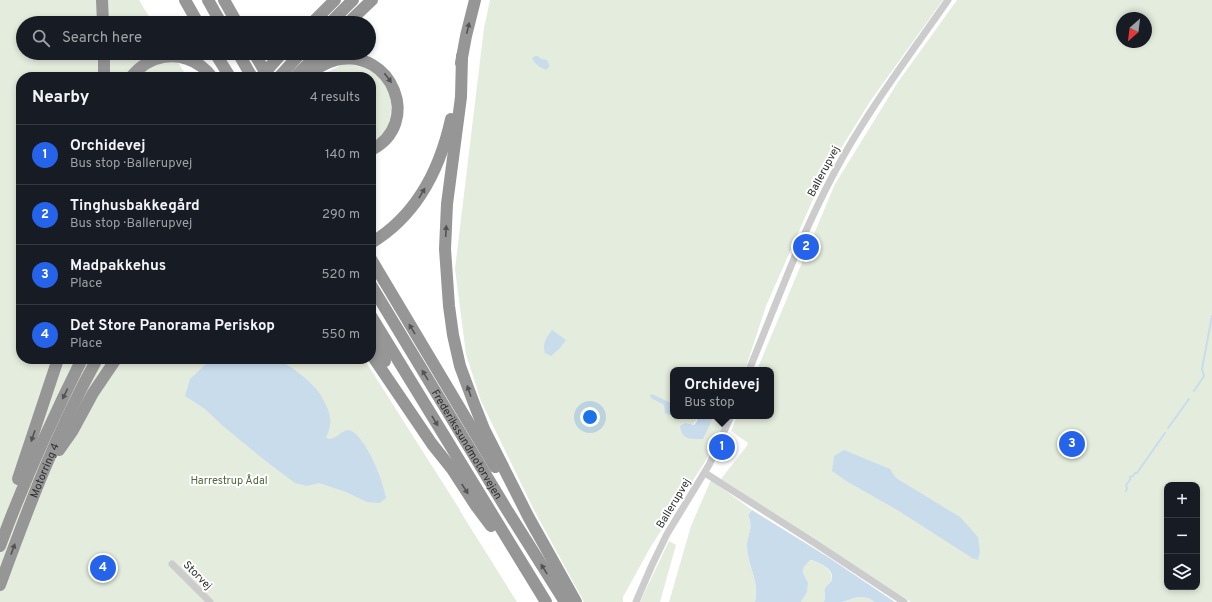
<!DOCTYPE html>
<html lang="en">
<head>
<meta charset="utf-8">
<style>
  body { margin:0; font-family:Overpass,sans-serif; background:#20242c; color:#f1f3f6 }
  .controls { position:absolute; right:12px; bottom:12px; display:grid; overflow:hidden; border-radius:8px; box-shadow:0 2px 6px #0003 }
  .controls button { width:36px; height:36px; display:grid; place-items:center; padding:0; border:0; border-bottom:1px solid #363941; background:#171b24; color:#f1f3f6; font:20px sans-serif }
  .compass { position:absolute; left:1116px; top:12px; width:36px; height:36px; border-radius:50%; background:#171b24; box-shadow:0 2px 6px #0003; rotate:208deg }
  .you { position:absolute; left:590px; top:417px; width:14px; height:14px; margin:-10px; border:3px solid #fff; border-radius:50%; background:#1a73e8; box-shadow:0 0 0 6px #1a73e833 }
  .badge { display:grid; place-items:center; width:26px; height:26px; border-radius:50%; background:#2563eb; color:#fff; font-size:13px; font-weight:700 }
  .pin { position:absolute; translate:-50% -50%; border:2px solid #fff; box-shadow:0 1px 4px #0006 }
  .popup { position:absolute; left:670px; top:367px; width:104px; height:52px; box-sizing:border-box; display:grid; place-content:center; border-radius:8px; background:#171b24; filter:drop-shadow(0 1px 3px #0005); font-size:13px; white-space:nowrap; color:#9ea1a6 }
  .popup b { font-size:15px; color:#f1f3f6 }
  .popup::after { content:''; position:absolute; left:50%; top:100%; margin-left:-8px; border:8px solid transparent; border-top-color:#171b24 }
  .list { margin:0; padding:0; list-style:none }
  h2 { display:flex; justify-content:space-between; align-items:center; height:52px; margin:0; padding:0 16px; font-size:17px }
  h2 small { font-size:13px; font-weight:400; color:#9ea1a6 }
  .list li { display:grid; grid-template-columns:26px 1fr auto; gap:12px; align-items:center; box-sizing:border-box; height:60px; padding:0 16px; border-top:1px solid #363941 }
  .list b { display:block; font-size:15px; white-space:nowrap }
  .list p { margin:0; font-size:13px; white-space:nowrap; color:#9ea1a6 }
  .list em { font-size:13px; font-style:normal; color:#9ea1a6 }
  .icon { flex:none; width:22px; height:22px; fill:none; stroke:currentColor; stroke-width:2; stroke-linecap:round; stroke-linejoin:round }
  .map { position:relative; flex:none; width:1212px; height:602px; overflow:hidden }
  .search { position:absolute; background:#171b24; box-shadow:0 2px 6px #0003; left:16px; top:16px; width:360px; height:44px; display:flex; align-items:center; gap:10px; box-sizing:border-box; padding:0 14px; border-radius:22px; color:#9ea1a6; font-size:15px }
  .panel { position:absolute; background:#171b24; box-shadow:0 2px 6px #0003; left:16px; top:72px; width:360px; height:292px; border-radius:16px }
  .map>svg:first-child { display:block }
  .green { fill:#e4ecdd; fill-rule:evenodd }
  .water { fill:#c9dcec }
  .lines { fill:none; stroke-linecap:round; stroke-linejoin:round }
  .stream { stroke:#c9dcec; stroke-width:2 }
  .street { stroke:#ccc; stroke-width:7 }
  .highway { stroke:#969696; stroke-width:12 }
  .highway-bridge { stroke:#969696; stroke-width:12 }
  .oneway { fill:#535353 }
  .labels { text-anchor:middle; stroke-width:4; stroke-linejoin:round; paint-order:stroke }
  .street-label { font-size:11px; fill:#2f2f2f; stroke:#fff }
  .park-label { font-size:11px; fill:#4f6b3c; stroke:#fff }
</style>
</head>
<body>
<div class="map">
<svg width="1212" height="602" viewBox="0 0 1212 602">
  <rect width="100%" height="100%" fill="#fff"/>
  <g class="green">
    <path d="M0,0H139L153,23H23V53H172L187,77H21V359H364L460,510V511L517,602H0Z"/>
    <path d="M490,0H943L871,100L822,179L766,306L745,370H673V416H698C695,425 689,427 681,432L712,420L711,416H727L711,452L650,548L623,597V602H584L533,508L481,401L466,354L455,269L484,28Z"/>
    <path d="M957,0H1212V602H911L721,479L746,447L748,443L731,431L737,416H771V370H757L835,184L898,82ZM1122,18H1146V42H1122ZM1167,485H1197V587H1167Z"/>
    <path d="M344,64C361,65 380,72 389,88C391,93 391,103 391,109C390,117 390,126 385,132C381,137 375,141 371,145V77H317Z"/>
    <path d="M711,480L752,510L748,515C754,529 747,533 747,546C747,567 760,579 755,602H669L691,526Z"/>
    <path d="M669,541L676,545L660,602H640Z"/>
    <path d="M809,560C820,561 831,568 832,579L827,586L824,594V602H801C808,589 810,588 803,574L804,567Z"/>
    <path d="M858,597L868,598L875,602H842Z"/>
  </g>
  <g class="water">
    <path d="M535,56H538L541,59L547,60L550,66L546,70C541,68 533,63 532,58Z"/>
    <path d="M552,330L566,340L560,348L551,356L545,353C542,344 546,338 552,330Z"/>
    <path d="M216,359H276C288,363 310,381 318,391C321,395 328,408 329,413C332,421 330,430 326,437L328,439C336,439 340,432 347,430C359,428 376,465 379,474C382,482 384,490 386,498L380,503L367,502L346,492L319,483L307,486L295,483L263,459L223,426L205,409L185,396L190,379L205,365Z"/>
    <path d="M652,394L673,404V414L670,415L665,413L664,405L651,398L650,395Z"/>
    <path d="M698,416H711L712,420L703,439C690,439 682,440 680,426L685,423L694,425L697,421Z"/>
    <path d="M844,450L890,469L896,478L960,517L978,537L980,552L978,560L972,558L899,511L848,482L832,471L834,456Z"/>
    <path d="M752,510L828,557L895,602H875L868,598L858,597L842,602H824C825,598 824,594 825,589C826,585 831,583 832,579C834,568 817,561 810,560L804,567L803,573L808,583L807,592L801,602H755C760,579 747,567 747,546C747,533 754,529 748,515Z"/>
  </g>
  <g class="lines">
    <g class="stream">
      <path d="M1194,391L1204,376L1202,369L1212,316"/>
      <path d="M1168,428L1189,399"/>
      <path d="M1126,491L1127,488L1126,485L1130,480V477L1133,476L1135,473H1137L1165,433"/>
    </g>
    <g class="street">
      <path d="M749,370C776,305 800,237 833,175C865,114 909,56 948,0"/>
      <path d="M705,473L813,542L904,602"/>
      <path d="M172,564L210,602"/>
      <path d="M636,602L652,565L667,534L709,465L731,416"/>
    </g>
    <g class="highway">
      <path d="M102,0L103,23"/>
      <path d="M185,0L198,23"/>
      <path d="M208,0L221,23"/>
      <path d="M224,0L237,23"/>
      <path d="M312,23L335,0"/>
      <path d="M330,23L353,0"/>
      <path d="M348,23L372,0"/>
      <path d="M215,53L230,77"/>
      <path d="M238,53L252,77"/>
      <path d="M254,53L268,77"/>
      <path d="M462,56L461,97L447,204L445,249L449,306L453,335L460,366L473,401L484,429L529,518L576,602"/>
      <path d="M461,63L466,36L475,0"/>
      <path d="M297,75L319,53"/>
      <path d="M104,77V53"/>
      <path d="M131,77C149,55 177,49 201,66C205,69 209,73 212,77"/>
      <path d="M279,77L301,53"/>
      <path d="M304,77C314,70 324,63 336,60C392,47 423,124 371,150"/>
      <path d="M371,243C416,216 440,169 451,119"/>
      <path d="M371,259L495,467"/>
      <path id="s1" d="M371,285L507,510L565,602"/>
      <path d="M371,316L546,602"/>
      <path d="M371,338L385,361"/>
      <path d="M371,354L432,444L452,469L476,506L491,526"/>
      <path d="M59,450L73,430L93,393L116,359"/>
      <path d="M18,479L58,359"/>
      <path d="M0,546C24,481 51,421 82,359"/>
      <path id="s2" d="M0,585C28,508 57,431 97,359"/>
    </g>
    <path class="highway-bridge" d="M261,77L282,53"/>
  </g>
  <defs><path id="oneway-solid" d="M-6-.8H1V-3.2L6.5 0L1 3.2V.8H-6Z"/></defs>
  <g class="oneway">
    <use href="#oneway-solid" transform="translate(468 28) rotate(-77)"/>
    <use href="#oneway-solid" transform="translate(388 78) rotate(53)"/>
    <use href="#oneway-solid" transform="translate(422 193) rotate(-59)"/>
    <use href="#oneway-solid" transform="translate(446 231) rotate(-87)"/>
    <use href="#oneway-solid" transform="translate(412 329) rotate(-121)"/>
    <use href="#oneway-solid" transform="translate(425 375) rotate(-121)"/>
    <use href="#oneway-solid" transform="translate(469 391) rotate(-109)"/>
    <use href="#oneway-solid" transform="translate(65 394) rotate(116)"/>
    <use href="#oneway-solid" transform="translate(435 421) rotate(59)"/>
    <use href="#oneway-solid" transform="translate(33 436) rotate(109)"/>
    <use href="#oneway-solid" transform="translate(465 489) rotate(57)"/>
    <use href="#oneway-solid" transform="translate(13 549) rotate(-70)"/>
    <use href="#oneway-solid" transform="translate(544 569) rotate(-122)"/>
  </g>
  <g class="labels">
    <g class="street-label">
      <text transform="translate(823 171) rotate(-62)" y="4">Ballerupvej</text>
      <text dy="4" stroke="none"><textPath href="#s1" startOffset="186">Frederikssundmotorvejen</textPath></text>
      <text dy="4" stroke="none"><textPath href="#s2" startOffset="123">Motorring 4</textPath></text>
      <text transform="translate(673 503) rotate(-59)" y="4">Ballerupvej</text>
      <text transform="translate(198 575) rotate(45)" y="4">Storvej</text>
    </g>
    <g class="park-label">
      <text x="229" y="484">Harrestrup Ådal</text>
    </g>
  </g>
</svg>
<div class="controls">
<button>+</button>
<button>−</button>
<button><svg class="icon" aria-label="layers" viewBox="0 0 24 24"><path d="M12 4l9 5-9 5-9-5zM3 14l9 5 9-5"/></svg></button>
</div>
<svg class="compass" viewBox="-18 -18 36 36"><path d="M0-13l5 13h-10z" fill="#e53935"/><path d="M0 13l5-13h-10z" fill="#9ea1a6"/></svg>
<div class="you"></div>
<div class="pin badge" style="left:722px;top:447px">1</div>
<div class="popup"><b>Orchidevej</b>Bus stop</div>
<div class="pin badge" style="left:806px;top:247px">2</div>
<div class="pin badge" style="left:1072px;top:444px">3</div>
<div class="pin badge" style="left:103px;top:568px">4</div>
<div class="search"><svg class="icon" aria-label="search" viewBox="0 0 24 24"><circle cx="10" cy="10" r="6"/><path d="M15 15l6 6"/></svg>Search here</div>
<section class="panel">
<h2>Nearby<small>4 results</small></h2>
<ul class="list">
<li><span class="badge">1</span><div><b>Orchidevej</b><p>Bus stop · Ballerupvej</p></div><em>140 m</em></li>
<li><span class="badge">2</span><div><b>Tinghusbakkegård</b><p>Bus stop · Ballerupvej</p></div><em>290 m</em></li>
<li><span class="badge">3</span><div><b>Madpakkehus</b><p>Place</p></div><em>520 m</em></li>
<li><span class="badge">4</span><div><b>Det Store Panorama Periskop</b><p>Place</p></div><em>550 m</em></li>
</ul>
</section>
</div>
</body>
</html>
